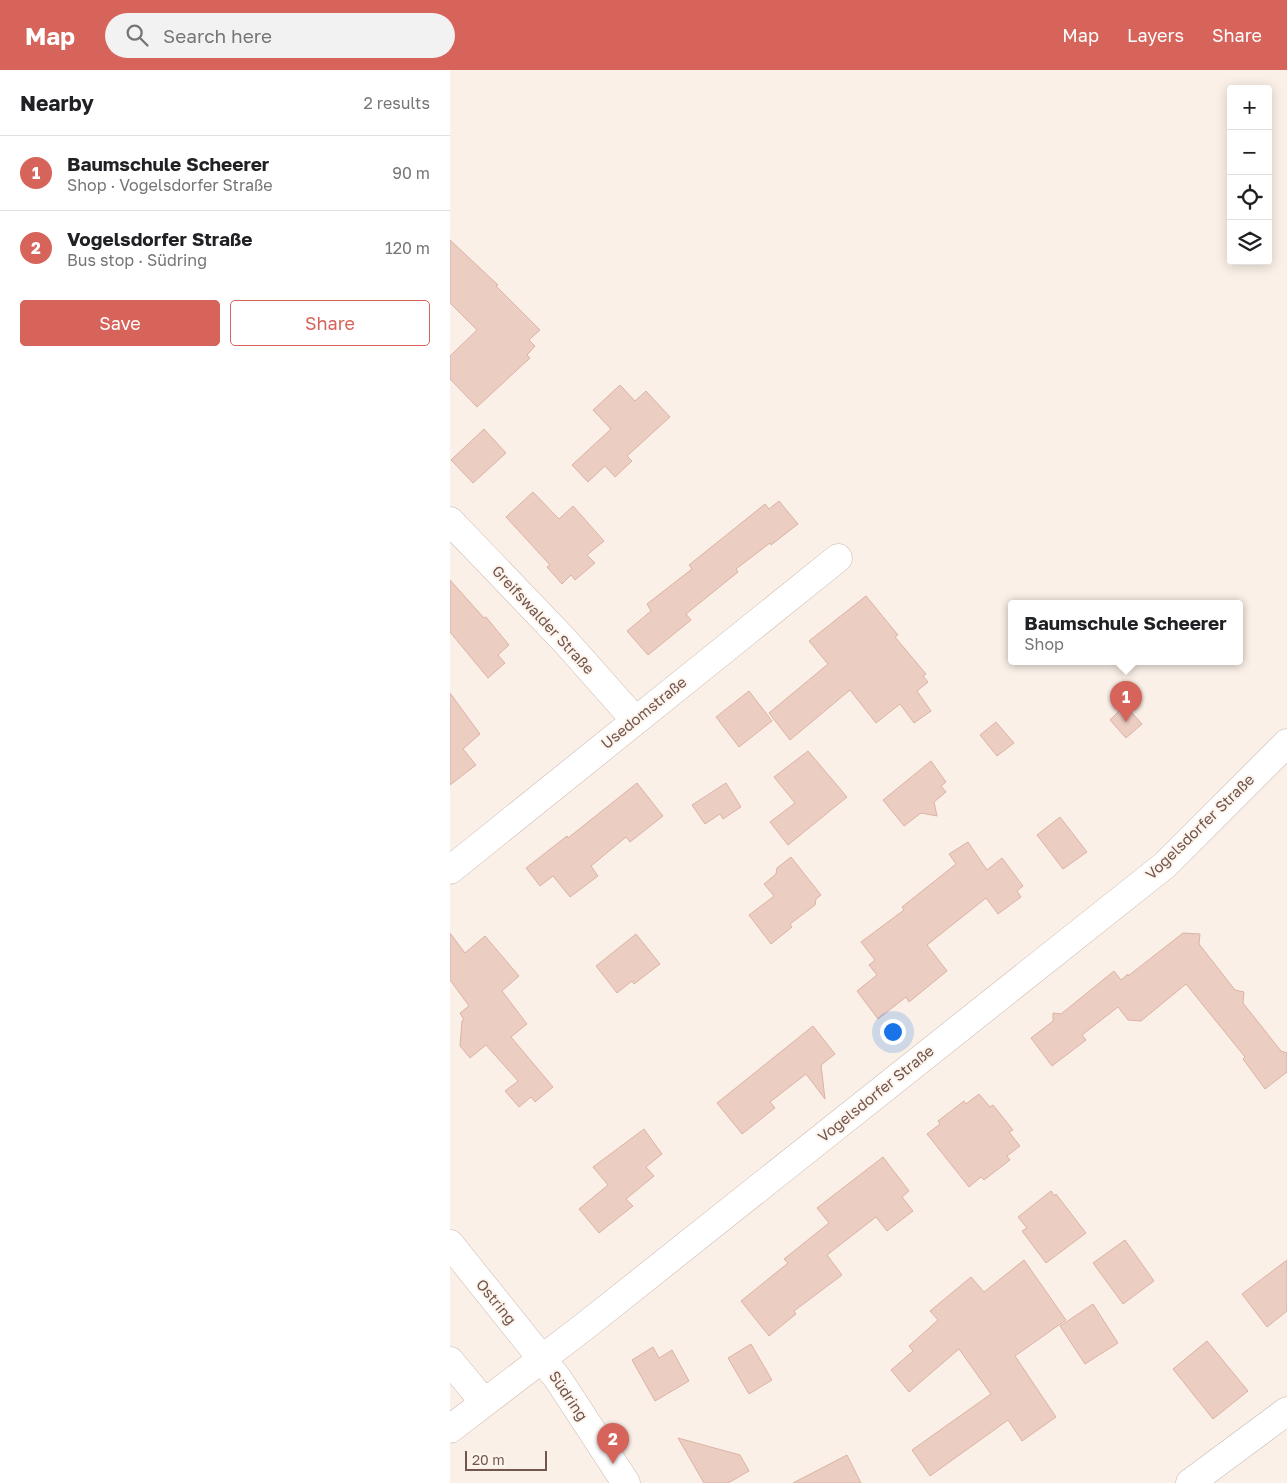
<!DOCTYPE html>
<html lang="en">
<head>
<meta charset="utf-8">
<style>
  body { margin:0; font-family:"Golos Text",sans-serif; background:#f2f2f2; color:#202124 }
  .controls { position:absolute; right:15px; top:15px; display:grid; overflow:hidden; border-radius:5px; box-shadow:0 2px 12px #0003 }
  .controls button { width:45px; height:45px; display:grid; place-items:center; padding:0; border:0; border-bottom:1px solid #e0e0e0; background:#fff; color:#202124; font:25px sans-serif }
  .scale { position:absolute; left:15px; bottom:12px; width:82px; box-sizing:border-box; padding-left:5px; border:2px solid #71564e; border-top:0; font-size:14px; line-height:18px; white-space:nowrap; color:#71564e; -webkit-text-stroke:4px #fdf5ed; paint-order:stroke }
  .you { position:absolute; left:442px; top:961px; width:18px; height:18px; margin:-12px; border:4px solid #fff; border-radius:50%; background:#1a73e8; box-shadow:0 0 0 8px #1a73e833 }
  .badge { display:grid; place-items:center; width:32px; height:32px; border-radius:50%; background:#d6645a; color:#fff; font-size:16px; font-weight:700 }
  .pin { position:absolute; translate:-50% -41px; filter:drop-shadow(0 1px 2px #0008) }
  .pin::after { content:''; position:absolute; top:26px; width:18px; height:15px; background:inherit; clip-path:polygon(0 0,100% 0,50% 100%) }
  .popup { position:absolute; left:558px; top:530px; width:235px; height:65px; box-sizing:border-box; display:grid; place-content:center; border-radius:5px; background:#fff; filter:drop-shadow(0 1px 4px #0005); font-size:16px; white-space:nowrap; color:#757577 }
  .popup b { font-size:19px; color:#202124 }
  .popup::after { content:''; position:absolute; left:50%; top:100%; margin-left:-10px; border:10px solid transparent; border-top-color:#fff }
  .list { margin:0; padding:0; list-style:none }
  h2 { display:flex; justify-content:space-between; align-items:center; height:65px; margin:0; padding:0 20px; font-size:21px }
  h2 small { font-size:16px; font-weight:400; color:#757577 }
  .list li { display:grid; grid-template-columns:32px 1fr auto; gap:15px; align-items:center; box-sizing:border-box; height:75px; padding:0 20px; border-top:1px solid #e0e0e0 }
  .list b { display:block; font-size:19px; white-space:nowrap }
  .list p { margin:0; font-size:16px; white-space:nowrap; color:#757577 }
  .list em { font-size:16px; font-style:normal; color:#757577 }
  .actions { display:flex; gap:10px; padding:15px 20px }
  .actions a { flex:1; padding:11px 0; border:1px solid #d6645a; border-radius:5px; text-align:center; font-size:18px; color:#d6645a }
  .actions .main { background:#d6645a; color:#fff }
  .icon { flex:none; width:28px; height:28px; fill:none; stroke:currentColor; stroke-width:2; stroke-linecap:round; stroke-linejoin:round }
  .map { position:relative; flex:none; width:837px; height:1413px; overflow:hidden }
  header { display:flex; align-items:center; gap:30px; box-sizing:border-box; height:70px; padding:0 25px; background:#d6645a; color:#fff }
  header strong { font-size:24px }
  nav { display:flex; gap:28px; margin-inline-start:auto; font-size:18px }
  .search { width:350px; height:45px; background:#f2f2f2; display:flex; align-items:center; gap:12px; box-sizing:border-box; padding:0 18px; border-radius:28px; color:#757577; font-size:19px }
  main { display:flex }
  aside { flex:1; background:#fff }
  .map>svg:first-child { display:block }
  .building { fill:#eccdc2; stroke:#ddb2a4 }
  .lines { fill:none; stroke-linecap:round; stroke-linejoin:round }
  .minor-casing { stroke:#cbb7af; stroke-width:29 }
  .minor { stroke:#fff; stroke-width:28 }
  .labels { text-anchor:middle; stroke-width:4; stroke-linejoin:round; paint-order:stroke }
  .street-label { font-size:15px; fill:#71564e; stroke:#fdf5ed }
</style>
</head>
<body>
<header>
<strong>Map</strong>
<div class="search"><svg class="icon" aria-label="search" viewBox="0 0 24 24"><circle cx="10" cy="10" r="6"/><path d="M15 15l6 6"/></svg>Search here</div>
<nav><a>Map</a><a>Layers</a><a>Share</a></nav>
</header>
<main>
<aside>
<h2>Nearby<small>2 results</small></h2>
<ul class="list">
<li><span class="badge">1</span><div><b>Baumschule Scheerer</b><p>Shop · Vogelsdorfer Straße</p></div><em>90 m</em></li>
<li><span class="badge">2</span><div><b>Vogelsdorfer Straße</b><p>Bus stop · Südring</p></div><em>120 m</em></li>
</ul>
<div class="actions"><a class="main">Save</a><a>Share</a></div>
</aside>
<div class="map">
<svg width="837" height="1413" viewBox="0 0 837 1413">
  <rect width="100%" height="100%" fill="#faf0e7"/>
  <g class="building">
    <path d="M0,170L48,215L46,216L90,260L79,270L85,276L77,285L80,288L27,337L0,309V286L27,260L0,233Z"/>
    <path d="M170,315L185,331L196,321L220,347L177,386L182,391L165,407L155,396L138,412L122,395L161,359L143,340Z"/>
    <path d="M34,359L56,383L23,413L1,390Z"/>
    <path d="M83,422L109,449L123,436L154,471L137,485L145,493L125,510L121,505L112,514L97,497L100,495L56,447Z"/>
    <path d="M329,431L348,454L321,475L320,473L286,499L288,502L236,544L241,550L198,585L177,561L201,541L197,534L242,499L239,495L315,434L319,439Z"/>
    <path d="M0,510L34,548L36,547L59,575L48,585L55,593L38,608L0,562Z"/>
    <path d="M416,526L448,565L445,567L476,604L473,606L478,612L467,621L481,641L464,653L450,634L426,653L400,620L340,670L319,643L378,594L359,571Z"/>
    <path d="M299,621L322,651L289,677L266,647Z"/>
    <path d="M0,623L30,664L13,679L26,695L0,715Z"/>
    <path d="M675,635L692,654L676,668L660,650Z"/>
    <path d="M546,652L564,673L547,686L530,665Z"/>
    <path d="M358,681L397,727L338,775L320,752L345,733L324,707Z"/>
    <path d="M481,691L496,712L491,716L496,722L484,732L487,746L471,743L454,756L433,730Z"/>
    <path d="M187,713L213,746L180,772L176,767L141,796L148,806L120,827L103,806L90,816L76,798L117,766L118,768Z"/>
    <path d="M276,713L291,737L273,749L270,744L255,754L242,735Z"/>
    <path d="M610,747L637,782L613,799L587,765Z"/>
    <path d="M518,772L537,800L552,788L573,816L567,821L571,827L548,844L536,828L477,875L497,901L459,932L456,927L428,949L407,921L427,905L419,895L425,890L411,872L454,840L452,837L506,794L499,784Z"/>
    <path d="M341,787L371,825L366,829L365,835L340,854L342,857L321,874L299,845L324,826L314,814L326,804L327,798Z"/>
    <path d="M0,863L15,883L35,866L69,906L52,921L77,954L61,967L103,1017L85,1032L81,1027L69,1037L55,1021L68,1011L36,975L20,988L10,976L12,951L14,950L10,943L19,936L0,910Z"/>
    <path d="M733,863L750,864L749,874L785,920L794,922L793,933L831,981L837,983V1002L815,1019L793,989L795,987L736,914L691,951L678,950L668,937L632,965L636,970L602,996L581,968L603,951V943L611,944L664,901L671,910L678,904V906Z"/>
    <path d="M186,864L210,894L184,914L182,911L167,923L146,896Z"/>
    <path d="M363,956L385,984L371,995L375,1029L356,1004L320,1032L325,1038L292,1064L267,1033Z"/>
    <path d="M529,1024L540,1037L543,1035L563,1060L559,1062L570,1076L557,1086L560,1090L534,1110L531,1107L519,1117L477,1064L490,1054L488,1051L514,1031L516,1034Z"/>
    <path d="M194,1059L212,1084L196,1097L204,1106L176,1129L183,1136L149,1163L129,1139L158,1115L143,1097Z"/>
    <path d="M433,1087L459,1121L452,1127L463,1141L437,1161L426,1147L377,1185L392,1205L344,1241L346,1244L319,1266L291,1231L338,1193L334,1189L379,1153L367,1138Z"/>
    <path d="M601,1121L605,1126L606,1124L636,1163L596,1193L572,1161L577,1158L568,1147Z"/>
    <path d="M675,1170L704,1211L673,1234L643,1193Z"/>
    <path d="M574,1190L616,1250L565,1286L606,1347L572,1371L558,1350L480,1406L462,1380L541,1324L509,1279L459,1322L441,1300L463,1281L459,1276L488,1250L480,1241L521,1207L534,1222Z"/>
    <path d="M837,1190V1241L817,1257L792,1224Z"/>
    <path d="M643,1234L668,1273L635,1294L610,1256Z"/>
    <path d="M757,1271L798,1321L763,1349L723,1299Z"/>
    <path d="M301,1274L322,1310L299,1324L278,1288Z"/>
    <path d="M203,1277L209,1288L222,1280L239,1311L205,1331L182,1290Z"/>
    <path d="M228,1368L290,1385L299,1401L278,1413H254Z"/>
    <path d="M397,1385L411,1413H343Z"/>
  </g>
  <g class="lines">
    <g class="minor-casing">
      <g id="minor">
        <path d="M0,451L115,571L185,650"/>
        <path d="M0,800L388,488"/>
        <path d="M0,1174L108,1309L176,1413"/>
        <path d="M0,1291L34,1332"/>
        <path d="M0,1359L135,1256L715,795L837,673"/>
        <path d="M740,1413L837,1341"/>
      </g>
    </g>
    <use href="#minor" class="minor"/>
  </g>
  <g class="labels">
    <g class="street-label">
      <text transform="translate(93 550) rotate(47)" y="5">Greifswalder Straße</text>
      <text transform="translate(194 643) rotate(-39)" y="5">Usedomstraße</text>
      <text transform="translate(750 757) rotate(-44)" y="5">Vogelsdorfer Straße</text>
      <text transform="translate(426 1024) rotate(-39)" y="5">Vogelsdorfer Straße</text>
      <text transform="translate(46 1232) rotate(51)" y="5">Ostring</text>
      <text transform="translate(118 1326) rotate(56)" y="5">Südring</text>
    </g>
  </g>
</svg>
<div class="controls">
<button>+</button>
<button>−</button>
<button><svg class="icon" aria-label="locate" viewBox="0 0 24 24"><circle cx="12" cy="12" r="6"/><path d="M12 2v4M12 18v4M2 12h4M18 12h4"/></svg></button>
<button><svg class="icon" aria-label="layers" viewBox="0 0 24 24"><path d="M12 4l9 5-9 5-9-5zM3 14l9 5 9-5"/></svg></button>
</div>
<div class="scale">20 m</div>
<div class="you"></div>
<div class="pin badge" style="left:676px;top:652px">1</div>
<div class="popup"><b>Baumschule Scheerer</b>Shop</div>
<div class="pin badge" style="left:163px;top:1394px">2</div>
</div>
</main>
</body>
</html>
